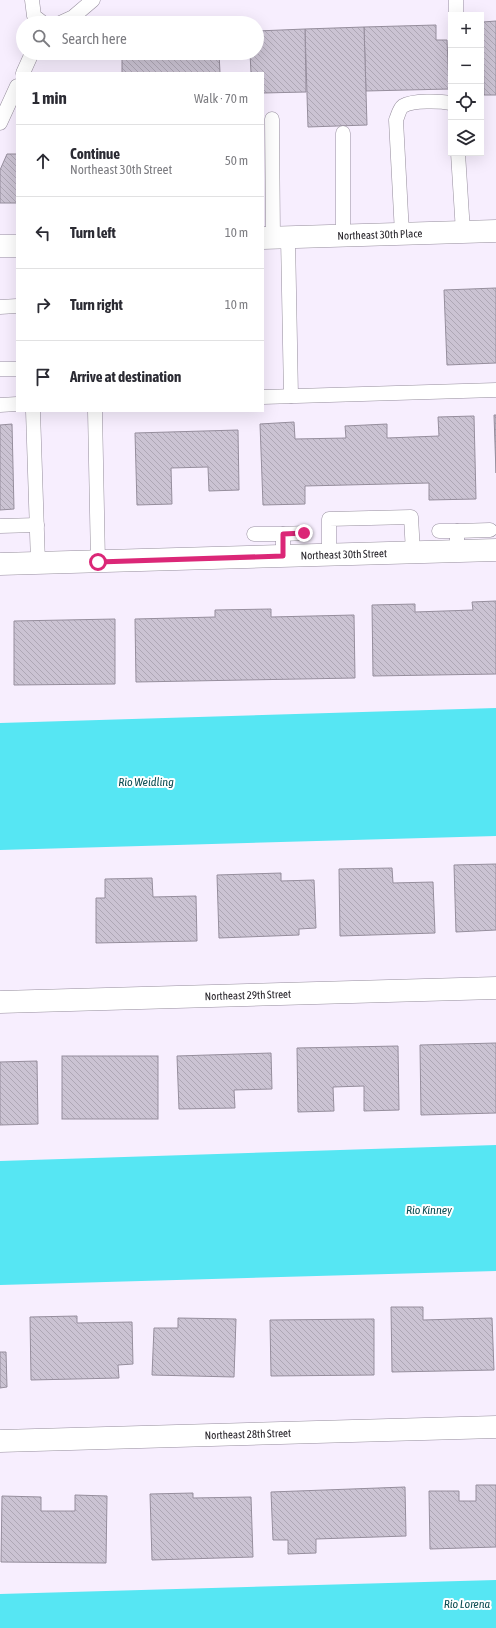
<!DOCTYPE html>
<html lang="en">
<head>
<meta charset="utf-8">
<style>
  body { margin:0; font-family:"Asap Condensed",sans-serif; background:#f7f7f7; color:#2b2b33 }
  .controls { position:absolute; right:12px; top:12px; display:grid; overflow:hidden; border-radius:0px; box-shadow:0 4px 16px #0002 }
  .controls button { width:36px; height:36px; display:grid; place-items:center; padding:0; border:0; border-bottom:1px solid #e1e1e2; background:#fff; color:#2b2b33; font:20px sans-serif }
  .stop { position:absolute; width:12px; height:12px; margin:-9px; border:3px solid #db2777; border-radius:50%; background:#fff }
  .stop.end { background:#db2777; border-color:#fff; box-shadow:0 1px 4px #0008 }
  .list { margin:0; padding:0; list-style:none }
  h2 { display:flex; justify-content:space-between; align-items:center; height:52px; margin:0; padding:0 16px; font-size:17px }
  h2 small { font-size:13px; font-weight:400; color:#7c7c81 }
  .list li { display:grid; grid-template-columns:26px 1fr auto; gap:12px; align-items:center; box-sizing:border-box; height:72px; padding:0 16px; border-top:1px solid #e1e1e2 }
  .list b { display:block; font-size:15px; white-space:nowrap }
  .list p { margin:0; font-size:13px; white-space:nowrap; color:#7c7c81 }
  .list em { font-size:13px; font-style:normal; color:#7c7c81 }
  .icon { flex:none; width:22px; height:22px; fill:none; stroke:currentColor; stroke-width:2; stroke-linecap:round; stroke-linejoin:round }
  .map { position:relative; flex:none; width:496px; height:1628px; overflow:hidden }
  .search { position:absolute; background:#fff; box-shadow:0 4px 16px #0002; left:16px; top:16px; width:248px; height:44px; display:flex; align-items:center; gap:10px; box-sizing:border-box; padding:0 14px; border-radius:22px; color:#7c7c81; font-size:15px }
  .panel { position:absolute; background:#fff; box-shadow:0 4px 16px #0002; left:16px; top:72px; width:248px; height:340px; border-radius:0px }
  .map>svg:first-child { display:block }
  .water { fill:#56e6f3 }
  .building { fill:url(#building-back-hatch); stroke:#968e9d }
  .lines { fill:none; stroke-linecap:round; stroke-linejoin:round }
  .service-casing { stroke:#968e9d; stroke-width:15 }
  .minor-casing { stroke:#968e9d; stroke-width:23 }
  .service { stroke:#fff; stroke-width:14 }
  .minor { stroke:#fff; stroke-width:22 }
  .route { stroke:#db2777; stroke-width:5 }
  .labels { text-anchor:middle; stroke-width:4; stroke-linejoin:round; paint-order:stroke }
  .street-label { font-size:11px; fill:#262329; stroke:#fff }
  .water-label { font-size:12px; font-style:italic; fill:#0c4d52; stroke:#fff }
</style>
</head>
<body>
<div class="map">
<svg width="496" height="1628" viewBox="0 0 496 1628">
  <defs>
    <pattern id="building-back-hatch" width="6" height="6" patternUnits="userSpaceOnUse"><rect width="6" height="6" fill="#cbc3d3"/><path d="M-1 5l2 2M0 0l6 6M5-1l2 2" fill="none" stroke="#aea7b5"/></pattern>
  </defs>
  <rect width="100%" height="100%" fill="#f7eefe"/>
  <g class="water">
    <path d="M496,708V836L0,850V723Z"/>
    <path d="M496,1145V1271L0,1285V1161Z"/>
    <path d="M496,1580V1628H0V1594Z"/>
  </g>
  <g class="building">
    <path d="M496,21V95H484L483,22Z"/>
    <path d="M436,25V40H447L449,89L366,91L364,27Z"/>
    <path d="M364,27L367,125L308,127L305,29Z"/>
    <path d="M305,29L306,92L263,93V73H251L250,53H257V31Z"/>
    <path d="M122,53H219L220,73H122Z"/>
    <path d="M7,154H17V203H0V170Z"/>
    <path d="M496,288V363L447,365L444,290Z"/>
    <path d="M494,415H496V473Z"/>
    <path d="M474,416L476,499L429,500V483L305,486V504L263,505L260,424L294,422L295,439L346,438L345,426L387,424V438L439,436L438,417Z"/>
    <path d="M12,424L14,509L0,510V425Z"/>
    <path d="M238,430L239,490L209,491L208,467L171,468L172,504L137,505L135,433Z"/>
    <path d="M496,601V674L373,676L372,605L415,604V612L473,610L472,602Z"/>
    <path d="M271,609V617L354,615L355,678L136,682L135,619L215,617V610Z"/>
    <path d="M115,619V684L14,685V621Z"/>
    <path d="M496,864V930L456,932L454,865Z"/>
    <path d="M392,868L393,883L433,882L435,933L340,936L339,869Z"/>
    <path d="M281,873V881L314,880L316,928L299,929V935L219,938L217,875Z"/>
    <path d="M152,878L153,897L196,896L197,941L96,943V898H105V879Z"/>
    <path d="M496,1043V1113L421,1115L420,1045Z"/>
    <path d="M398,1046L399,1110L364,1111V1086L333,1087L334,1111L298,1112L297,1048Z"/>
    <path d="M271,1053L272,1089L234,1090L235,1108L179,1109L177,1056Z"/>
    <rect x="62" y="1056" width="96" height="63"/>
    <path d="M37,1061L38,1124L0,1125V1062Z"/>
    <path d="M391,1307H423V1320L492,1318L494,1370L392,1372Z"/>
    <path d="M77,1316V1323L132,1322L133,1364L118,1365L119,1378L31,1380L30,1317Z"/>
    <path d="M178,1318L236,1319L234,1377L152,1375L154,1328H178Z"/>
    <path d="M374,1319V1375L271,1376L270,1320Z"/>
    <path d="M0,1352H6L7,1387L0,1388Z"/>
    <path d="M476,1485H496V1547L430,1549L429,1491H459V1501H476Z"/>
    <path d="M405,1487L406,1536L316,1539V1553L288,1554V1540H273L271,1492Z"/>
    <path d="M193,1493V1498L251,1497L253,1557L152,1560L150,1494Z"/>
    <path d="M75,1495L107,1496L106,1563L1,1562L2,1496L41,1497V1511H75Z"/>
  </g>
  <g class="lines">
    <g class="service-casing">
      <g id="service">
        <path d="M32,0L34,16L43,23"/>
        <path d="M456,15V0"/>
        <path d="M60,23L73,17L93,0"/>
        <path d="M23,73L32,53"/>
        <path d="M272,119L273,238"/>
        <path d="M0,123L17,86"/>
        <path d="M343,133V236"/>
        <path d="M458,153L463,232"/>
        <path d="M402,234L396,120C398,116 399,109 403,106C413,100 440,101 451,103"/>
        <path d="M288,238L291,396"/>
        <path d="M0,307L17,306"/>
        <path d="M0,369H17"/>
        <path d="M263,397L496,390"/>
        <path d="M0,405L17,404"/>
        <path d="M33,411L38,563"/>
        <path d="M95,411L98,562"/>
        <path d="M0,526L37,525"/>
        <path d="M439,531H457V551"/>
        <path d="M457,531L490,530"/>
        <path d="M254,534H283V556"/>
        <path d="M283,534L305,533"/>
        <path d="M329,555V519L411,517L413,552"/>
      </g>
    </g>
    <g class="minor-casing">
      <g id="minor">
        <path id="s1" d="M263,238L496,231"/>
        <path d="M0,246H17"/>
        <path id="s2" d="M0,564L496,550"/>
        <path id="s3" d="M0,1002L496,988"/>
        <path id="s4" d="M0,1441L496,1427"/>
      </g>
    </g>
    <use href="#service" class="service"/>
    <use href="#minor" class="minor"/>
  </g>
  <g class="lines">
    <path class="route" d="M98,562L283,556V534L304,533"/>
  </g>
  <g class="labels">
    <g class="street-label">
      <text dy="4" stroke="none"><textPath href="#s1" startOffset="117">Northeast 30th Place</textPath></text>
      <text dy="4" stroke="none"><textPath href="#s2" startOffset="344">Northeast 30th Street</textPath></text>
      <text dy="4" stroke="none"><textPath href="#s3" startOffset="248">Northeast 29th Street</textPath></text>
      <text dy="4" stroke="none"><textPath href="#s4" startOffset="248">Northeast 28th Street</textPath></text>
    </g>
    <g class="water-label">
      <text x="146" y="786">Rio Weidling</text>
      <text x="429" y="1214">Rio Kinney</text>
      <text x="467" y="1608">Rio Lorena</text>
    </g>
  </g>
</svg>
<div class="controls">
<button>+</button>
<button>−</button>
<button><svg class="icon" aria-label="locate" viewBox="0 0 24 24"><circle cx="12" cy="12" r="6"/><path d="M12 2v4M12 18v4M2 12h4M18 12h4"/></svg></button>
<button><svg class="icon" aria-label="layers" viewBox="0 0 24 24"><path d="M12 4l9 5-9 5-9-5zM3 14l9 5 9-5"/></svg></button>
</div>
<div class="stop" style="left:98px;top:562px"></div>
<div class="stop end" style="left:304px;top:533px"></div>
<div class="search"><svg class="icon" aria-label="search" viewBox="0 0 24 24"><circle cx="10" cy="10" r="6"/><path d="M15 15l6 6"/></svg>Search here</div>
<section class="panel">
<h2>1 min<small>Walk · 70 m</small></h2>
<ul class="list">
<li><svg class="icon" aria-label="ahead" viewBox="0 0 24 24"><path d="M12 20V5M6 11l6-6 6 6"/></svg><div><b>Continue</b><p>Northeast 30th Street</p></div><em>50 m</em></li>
<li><svg class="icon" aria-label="left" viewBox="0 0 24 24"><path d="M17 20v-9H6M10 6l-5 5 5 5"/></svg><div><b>Turn left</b></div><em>10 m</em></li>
<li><svg class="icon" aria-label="right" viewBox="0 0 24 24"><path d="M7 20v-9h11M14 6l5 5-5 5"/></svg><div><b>Turn right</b></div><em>10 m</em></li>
<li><svg class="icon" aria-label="arrive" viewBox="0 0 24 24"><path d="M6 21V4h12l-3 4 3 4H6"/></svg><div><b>Arrive at destination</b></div></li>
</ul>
</section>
</div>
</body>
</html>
